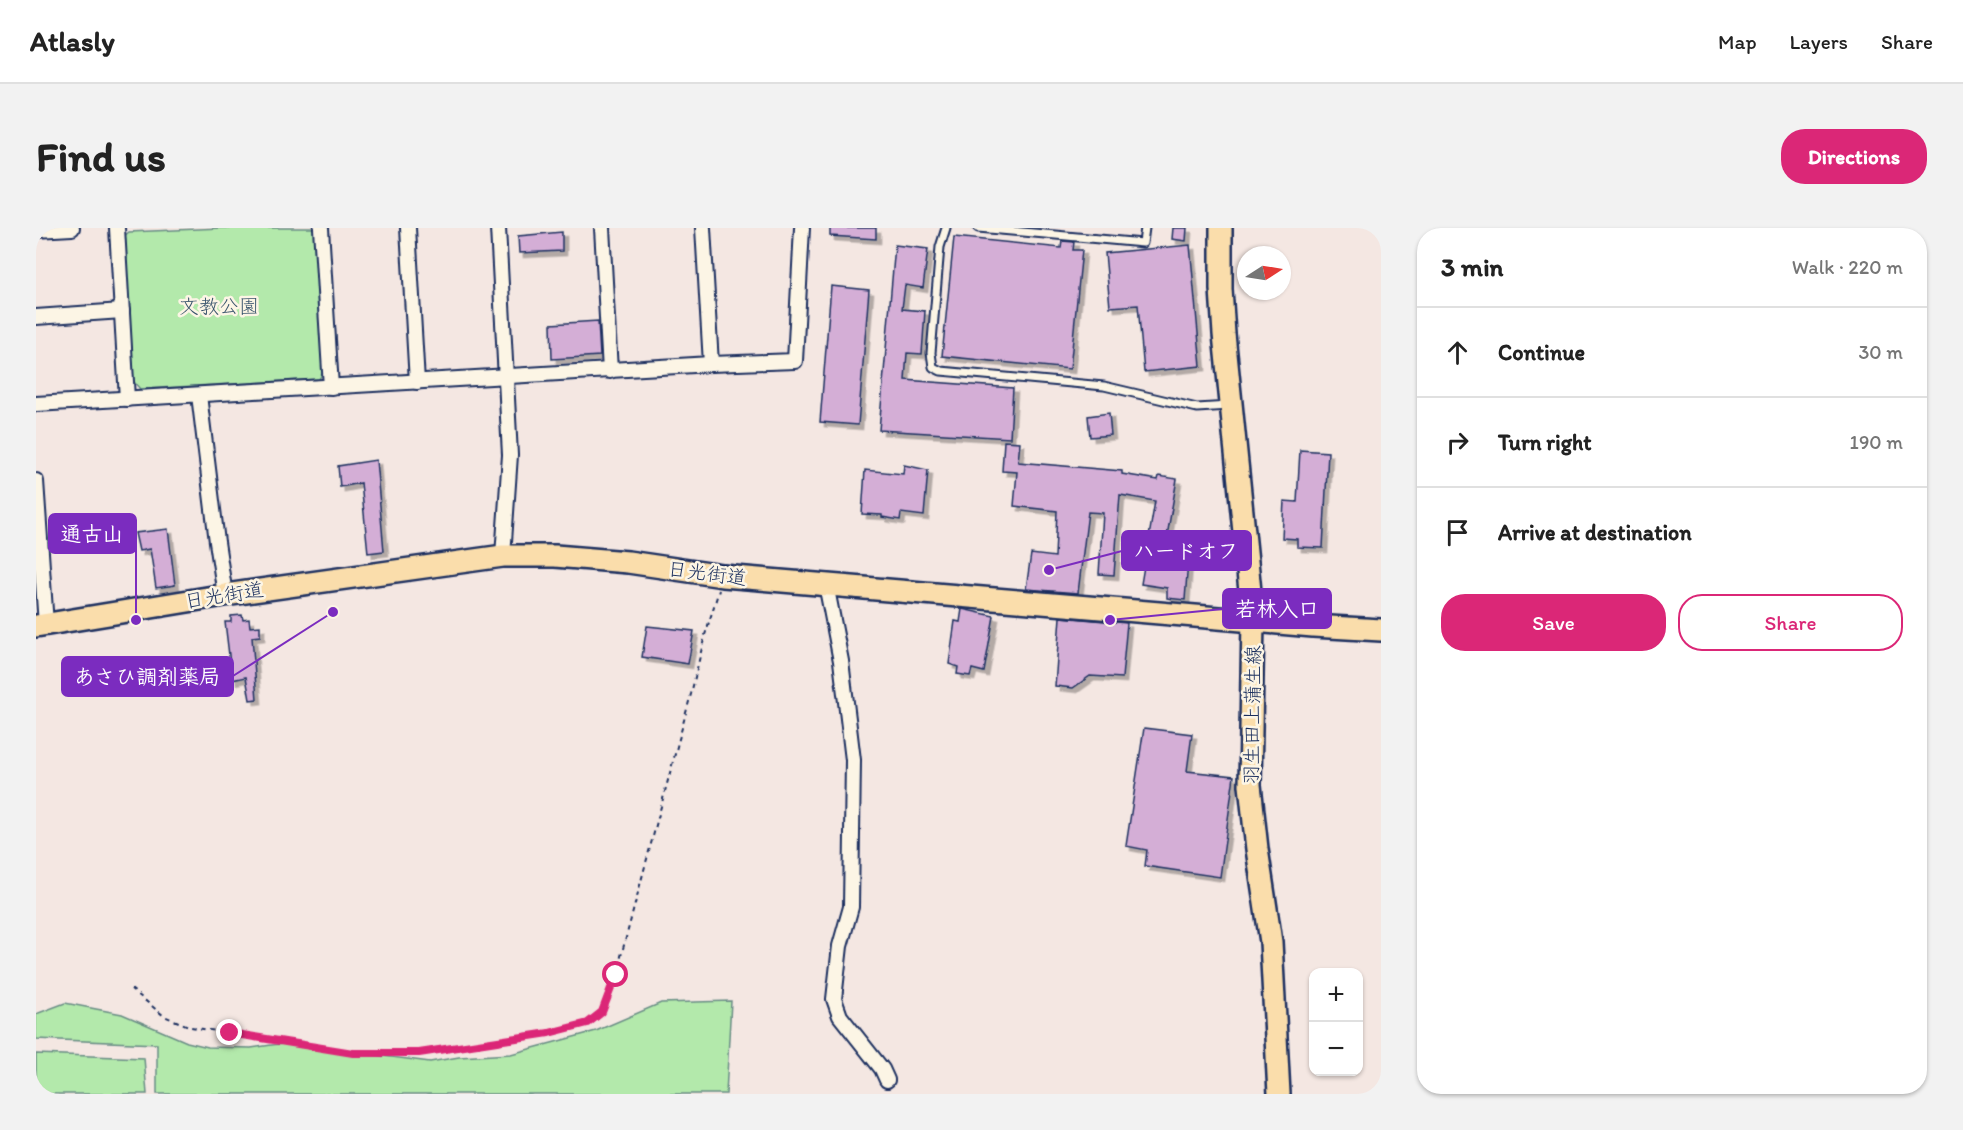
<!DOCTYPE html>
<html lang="en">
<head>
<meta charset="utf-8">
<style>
  body { margin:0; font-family:Itim,"Klee One",sans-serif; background:#f2f2f2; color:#222 }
  .controls { position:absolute; right:18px; bottom:18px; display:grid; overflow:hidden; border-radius:12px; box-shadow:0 2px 4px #0004 }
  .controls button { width:54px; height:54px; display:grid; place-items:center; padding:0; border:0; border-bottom:2px solid #e0e0e0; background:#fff; color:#222; font:30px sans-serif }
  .compass { position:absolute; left:1201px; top:18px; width:54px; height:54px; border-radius:50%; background:#fff; box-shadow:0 2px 4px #0004; rotate:78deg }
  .stop { position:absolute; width:18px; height:18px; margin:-14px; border:4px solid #db2777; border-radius:50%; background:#fff }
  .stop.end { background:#db2777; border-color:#fff; box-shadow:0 2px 6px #0008 }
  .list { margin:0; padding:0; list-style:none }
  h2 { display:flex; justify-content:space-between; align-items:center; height:78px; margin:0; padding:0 24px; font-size:26px }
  h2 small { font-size:20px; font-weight:400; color:#767676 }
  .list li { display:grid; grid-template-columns:39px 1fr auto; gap:18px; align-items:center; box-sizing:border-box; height:90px; padding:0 24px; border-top:2px solid #e0e0e0 }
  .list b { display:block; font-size:22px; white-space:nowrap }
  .list em { font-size:20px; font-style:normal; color:#767676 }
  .actions { display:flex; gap:12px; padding:18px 24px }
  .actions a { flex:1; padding:14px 0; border:2px solid #db2777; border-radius:24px; text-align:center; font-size:21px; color:#db2777 }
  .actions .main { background:#db2777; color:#fff }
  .icon { flex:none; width:33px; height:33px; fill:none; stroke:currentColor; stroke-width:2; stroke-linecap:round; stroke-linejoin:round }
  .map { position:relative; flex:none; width:1345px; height:866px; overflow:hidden; border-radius:24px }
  header { display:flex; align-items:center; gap:36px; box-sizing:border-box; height:84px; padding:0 30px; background:#fff; border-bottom:2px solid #e0e0e0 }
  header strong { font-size:28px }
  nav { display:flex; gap:33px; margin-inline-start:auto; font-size:21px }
  .intro { display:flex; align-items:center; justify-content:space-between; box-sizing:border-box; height:144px; padding:0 36px }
  h1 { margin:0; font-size:42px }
  .button { padding:15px 27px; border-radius:24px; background:#db2777; color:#fff; font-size:21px; font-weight:700 }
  main { display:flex; gap:36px; padding:0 36px }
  aside { flex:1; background:#fff; border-radius:24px; box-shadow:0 2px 4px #0004 }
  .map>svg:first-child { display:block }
  .green { fill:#b3e9ab; stroke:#678c84; stroke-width:1.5 }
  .building { fill:#d4aed6; stroke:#1b2f5e; stroke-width:1.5; filter:url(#shadow) }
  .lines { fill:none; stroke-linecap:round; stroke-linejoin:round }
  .service-casing { stroke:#1b2f5e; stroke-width:11 }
  .minor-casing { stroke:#1b2f5e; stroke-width:18 }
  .primary-casing { stroke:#1b2f5e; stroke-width:26 }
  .trunk-casing { stroke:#1b2f5e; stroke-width:26 }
  .path { stroke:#1b2f5e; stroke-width:2; stroke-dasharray:4.5 4.5; stroke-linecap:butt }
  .service { stroke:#fcf5e5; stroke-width:7 }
  .minor { stroke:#fcf5e5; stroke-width:14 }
  .primary { stroke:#faddab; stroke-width:21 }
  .trunk { stroke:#faddab; stroke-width:21 }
  .route { stroke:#db2777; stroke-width:8 }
  .labels { text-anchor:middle; stroke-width:5; stroke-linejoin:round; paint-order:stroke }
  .park-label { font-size:20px; fill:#39546d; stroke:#fcf5e5 }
  .street-label { font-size:20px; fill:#1b2f5e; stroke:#fcf5e5 }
  .leader { fill:none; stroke:#7b2cbf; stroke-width:2 }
  .callout-dot { fill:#7b2cbf; stroke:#fcf5e5; stroke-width:2 }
  .callout { fill:#7b2cbf; stroke:#7b2cbf; stroke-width:2 }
  .callout-label { font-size:21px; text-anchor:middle; font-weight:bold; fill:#fff }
</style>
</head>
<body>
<header>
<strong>Atlasly</strong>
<nav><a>Map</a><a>Layers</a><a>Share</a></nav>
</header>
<div class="intro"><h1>Find us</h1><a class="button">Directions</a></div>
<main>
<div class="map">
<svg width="1345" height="866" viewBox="0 0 1345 866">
  <defs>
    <filter id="shadow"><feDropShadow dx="4.5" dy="4.5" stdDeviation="0" flood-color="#0004"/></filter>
  </defs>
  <rect width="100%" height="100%" fill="#f4e7e2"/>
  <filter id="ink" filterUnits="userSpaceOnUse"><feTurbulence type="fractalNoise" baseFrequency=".0167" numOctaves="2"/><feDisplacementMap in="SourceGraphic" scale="12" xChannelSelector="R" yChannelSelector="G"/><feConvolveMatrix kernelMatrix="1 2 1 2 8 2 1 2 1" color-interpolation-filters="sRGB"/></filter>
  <g filter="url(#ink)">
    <g class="green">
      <path d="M185,0H277L280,4L287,144L283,151L104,161L98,154L87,9L93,4Z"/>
      <path d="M695,773L690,866H121V816L0,811V786L29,775L86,786L151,814L172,819L215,820L249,815L394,834L423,829L475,826L560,803L625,775Z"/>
      <path d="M0,826L108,830L111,866H0Z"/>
    </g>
    <g class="building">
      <path d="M794,0H840V11L794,8Z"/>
      <path d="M1137,0H1151L1150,13L1136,11Z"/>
      <path d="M526,4V23L483,25L482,8Z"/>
      <path d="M918,9L1025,20L1026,13L1038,14L1037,22H1046L1034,141L906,128Z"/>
      <path d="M859,17L892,21L887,60L869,57L866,81L889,83L886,126L871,125L869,152L977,160L974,210L843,202Z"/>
      <path d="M1154,17L1165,138L1108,144L1102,77L1074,79L1069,25Z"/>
      <path d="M795,58L833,62L822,197L784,194Z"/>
      <path d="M562,93L564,128L516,131L515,96Z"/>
      <path d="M1073,185L1075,207L1054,209L1052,188Z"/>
      <path d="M968,213L984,214L982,234L1086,243V246L1122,252L1123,248L1141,251L1127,331L1152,333L1149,372L1131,370V360L1105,356L1119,273L1084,267L1078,347L1063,346L1067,285L1052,284L1042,365L990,361L995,326L1019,329L1021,283L978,278L981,244L966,243Z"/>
      <path d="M1264,222L1292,224L1287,320L1261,319V311L1246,310L1248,273L1261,274Z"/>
      <path d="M340,232L348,323L332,325L325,255L304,259L302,238Z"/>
      <path d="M868,237L892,242L888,288L865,285L864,292L846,289V287L826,286L829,242L867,246Z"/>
      <path d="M132,301L139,357L120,360L114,321L103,323L99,305Z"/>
      <path d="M926,381L958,388L948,444L936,441L934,448L921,446L922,439L913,436L919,393L924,394Z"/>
      <path d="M206,387L207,392L213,391L214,399L224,398V408L216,409L221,471L214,472L210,449L196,452L189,394H195V388Z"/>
      <path d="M1024,389L1091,395L1086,450L1054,448L1037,460L1019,458Z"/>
      <path d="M611,398L658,403L652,436L606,429Z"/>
      <path d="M1108,500L1156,506L1151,543L1198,548L1184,649L1109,638L1111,622L1090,618Z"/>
    </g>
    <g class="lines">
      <g class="service-casing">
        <g id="service">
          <path d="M910,0L904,19L895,125L897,139L905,143L1068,158L1161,180L1193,178"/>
          <path d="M942,0L1107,15L1109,0"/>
        </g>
      </g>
      <g class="minor-casing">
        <g id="minor">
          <path d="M81,0L91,171"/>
          <path d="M285,0L295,159"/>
          <path d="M372,0L381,154"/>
          <path d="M462,0L474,227L467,328"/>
          <path d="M566,0L574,143"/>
          <path d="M667,0L675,136"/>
          <path d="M0,2L36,0"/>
          <path d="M0,89L86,83"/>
          <path d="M163,167L181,314L189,367"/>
          <path d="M0,176L675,136L759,133L766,0"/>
          <path d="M0,253L10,397"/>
          <path d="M790,356L805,433L817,532L815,679L804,718L798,771L804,788L846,841L851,852"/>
        </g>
      </g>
      <g class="primary-casing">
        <path id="primary" d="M1185,0V61L1188,106L1217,393L1214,557L1221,621L1235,714L1243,866"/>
      </g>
      <g class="trunk-casing">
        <path id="trunk" d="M0,398L189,367L467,328H519L592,334L687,348L1277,398L1345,402"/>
      </g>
      <path class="path" d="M95,761L128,788L155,799L317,825H383L513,805L552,795L566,784L580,747L655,466L669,407L683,362"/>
      <use href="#service" class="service"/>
      <use href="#minor" class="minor"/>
      <use href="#primary" class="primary"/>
      <use href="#trunk" class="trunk"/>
    </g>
  </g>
  <g class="lines" filter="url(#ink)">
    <path class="route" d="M194,805L317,825H383L513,805L552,795L566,784L580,747"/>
  </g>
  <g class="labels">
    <g class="park-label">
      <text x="183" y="85">文教公園</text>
    </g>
    <g class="street-label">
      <text transform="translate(671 345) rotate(7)" y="7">日光街道</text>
      <text transform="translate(188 367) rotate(-9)" y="7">日光街道</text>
      <text transform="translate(1216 487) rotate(-89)" y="7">羽生田上蒲生線</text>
    </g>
  </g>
  <path class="leader" d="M100 392L100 305M1013 342L1086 323M1074 392L1187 381M297 384L197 448"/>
  <g class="callout-dot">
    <circle cx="100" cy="392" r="6"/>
    <circle cx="1013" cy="342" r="6"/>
    <circle cx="1074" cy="392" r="6"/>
    <circle cx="297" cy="384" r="6"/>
  </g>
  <g class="callout">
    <rect x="13" y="286" width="87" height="39" rx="6"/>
    <rect x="1086" y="303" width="129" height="39" rx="6"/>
    <rect x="1187" y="361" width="108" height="39" rx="6"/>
    <rect x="26" y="429" width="171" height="39" rx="6"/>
  </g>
  <g class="callout-label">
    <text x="56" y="313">通古山</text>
    <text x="1150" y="330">ハードオフ</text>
    <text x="1241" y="388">若林入口</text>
    <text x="111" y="456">あさひ調剤薬局</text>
  </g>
</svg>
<div class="controls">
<button>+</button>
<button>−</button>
</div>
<svg class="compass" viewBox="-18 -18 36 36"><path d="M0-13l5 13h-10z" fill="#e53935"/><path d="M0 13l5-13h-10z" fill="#767676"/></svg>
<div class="stop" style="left:580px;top:747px"></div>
<div class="stop end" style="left:194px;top:805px"></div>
</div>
<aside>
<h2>3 min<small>Walk · 220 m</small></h2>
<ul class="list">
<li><svg class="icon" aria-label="ahead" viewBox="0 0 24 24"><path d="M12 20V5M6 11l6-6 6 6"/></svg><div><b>Continue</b></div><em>30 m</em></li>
<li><svg class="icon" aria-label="right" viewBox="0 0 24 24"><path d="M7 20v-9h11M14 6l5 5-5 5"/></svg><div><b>Turn right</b></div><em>190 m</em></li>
<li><svg class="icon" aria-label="arrive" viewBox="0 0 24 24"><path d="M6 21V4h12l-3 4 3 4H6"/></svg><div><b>Arrive at destination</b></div></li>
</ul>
<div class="actions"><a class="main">Save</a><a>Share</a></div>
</aside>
</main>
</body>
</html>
